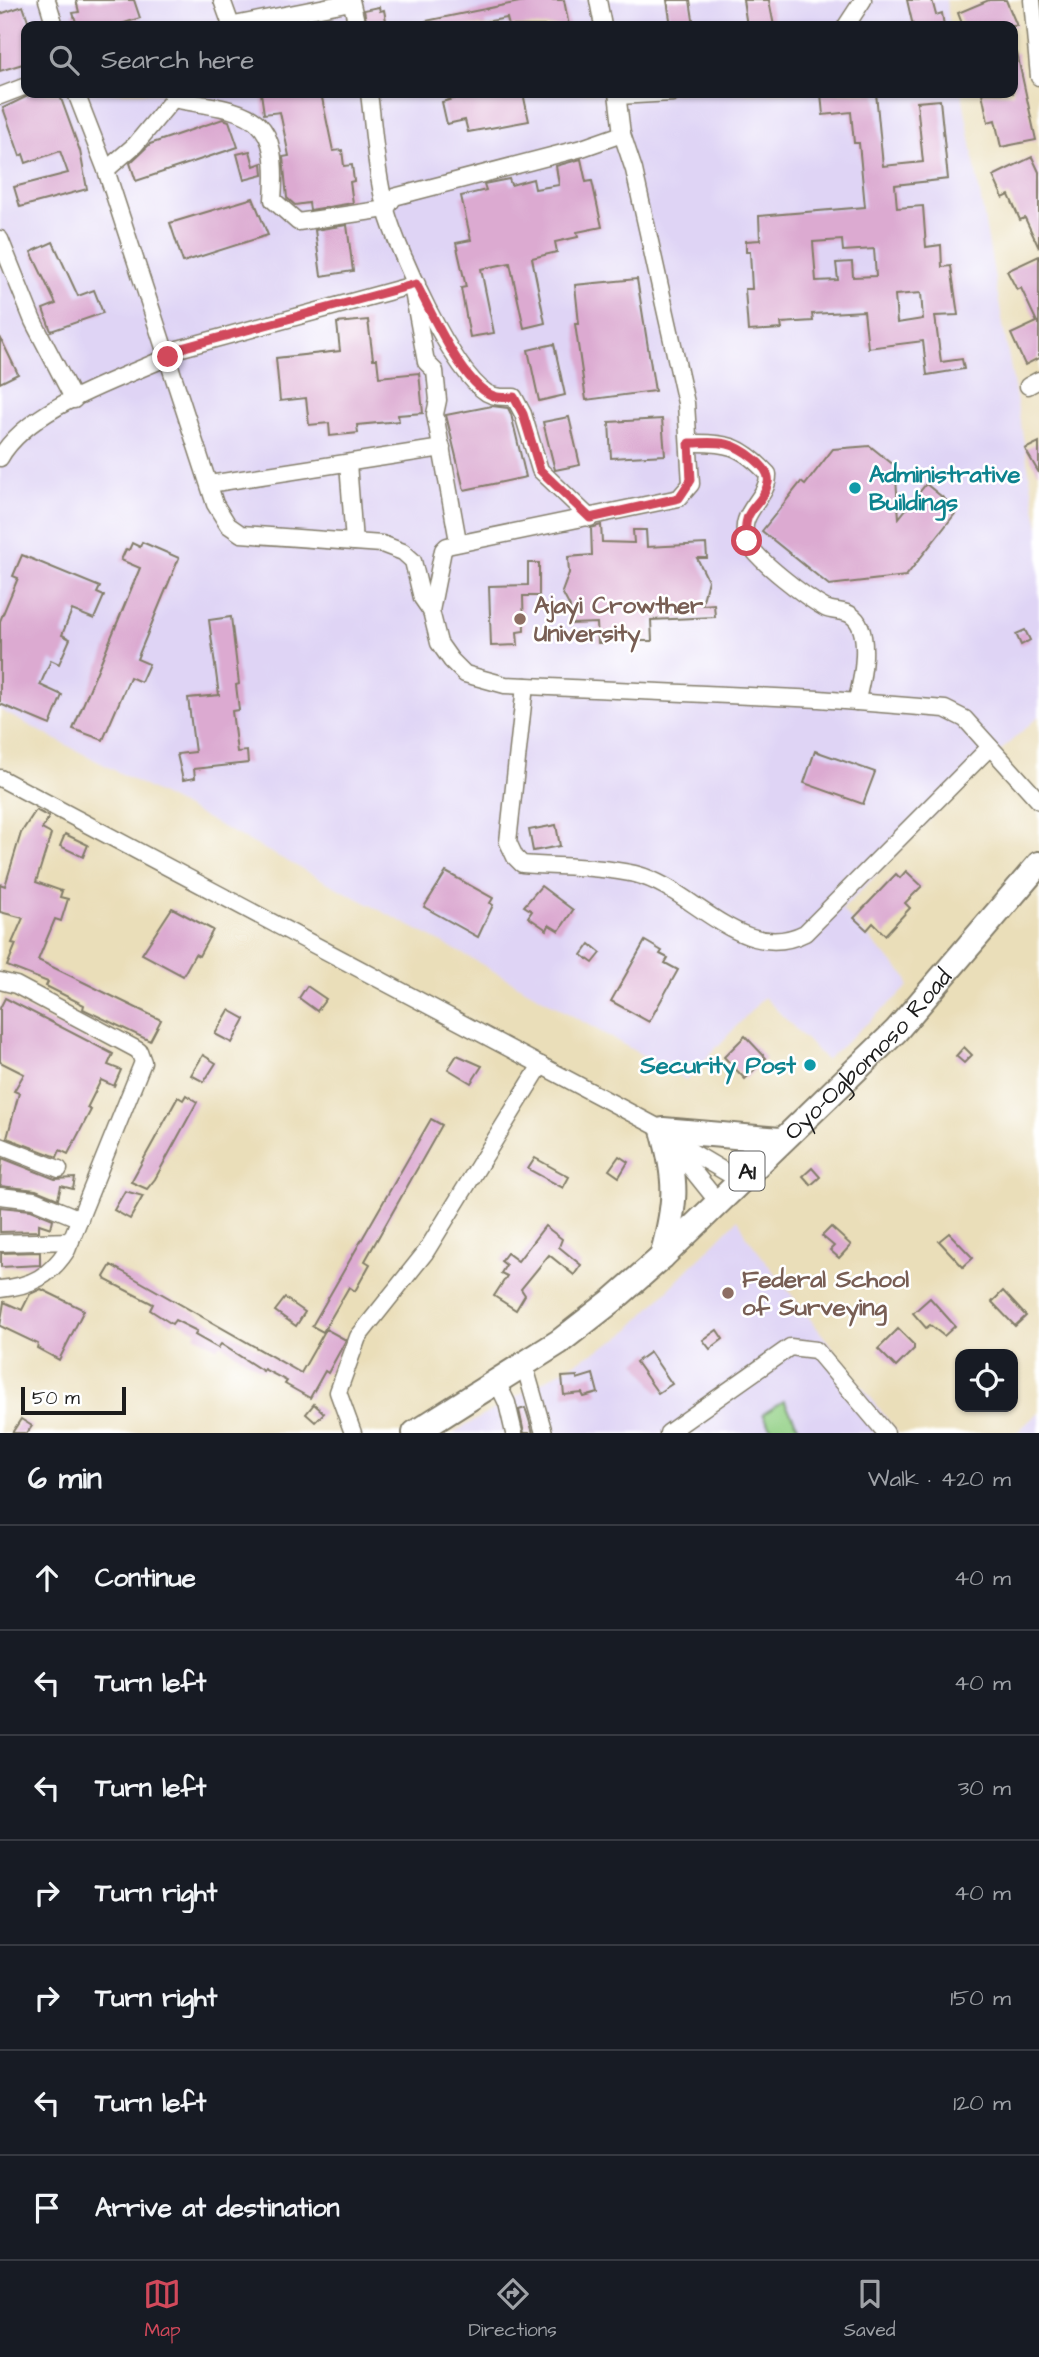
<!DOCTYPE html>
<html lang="en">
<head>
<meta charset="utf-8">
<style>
  body { margin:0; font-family:"Architects Daughter",sans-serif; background:#242831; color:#f1f3f6 }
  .controls { position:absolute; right:21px; bottom:21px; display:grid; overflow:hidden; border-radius:14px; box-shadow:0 2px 5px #0004 }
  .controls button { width:63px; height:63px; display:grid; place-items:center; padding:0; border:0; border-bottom:2px solid #363941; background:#171b24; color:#f1f3f6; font:35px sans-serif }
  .scale { position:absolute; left:21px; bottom:18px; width:105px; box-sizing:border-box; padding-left:7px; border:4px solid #1c1c1c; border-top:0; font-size:19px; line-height:24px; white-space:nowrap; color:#1c1c1c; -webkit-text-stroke:5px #fff; paint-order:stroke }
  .stop { position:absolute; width:21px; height:21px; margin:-16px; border:5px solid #d1495b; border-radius:50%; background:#fff }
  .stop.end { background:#d1495b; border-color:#fff; box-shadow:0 2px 7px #0008 }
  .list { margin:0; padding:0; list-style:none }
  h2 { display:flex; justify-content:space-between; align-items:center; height:91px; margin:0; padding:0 28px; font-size:30px }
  h2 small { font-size:23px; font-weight:400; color:#9ea1a6 }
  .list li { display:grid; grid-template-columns:46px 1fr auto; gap:21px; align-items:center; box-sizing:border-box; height:105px; padding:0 28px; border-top:2px solid #363941 }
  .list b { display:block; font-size:26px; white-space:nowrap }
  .list em { font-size:23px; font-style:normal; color:#9ea1a6 }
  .icon { flex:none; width:38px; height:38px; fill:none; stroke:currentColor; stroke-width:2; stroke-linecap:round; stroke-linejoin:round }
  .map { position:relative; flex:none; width:1039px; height:1433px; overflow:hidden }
  .search { position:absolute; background:#171b24; box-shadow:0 2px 5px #0004; left:21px; right:21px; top:21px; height:77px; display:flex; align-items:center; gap:18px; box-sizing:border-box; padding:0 24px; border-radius:14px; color:#9ea1a6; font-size:26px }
  .sheet { height:826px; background:#171b24 }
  nav { display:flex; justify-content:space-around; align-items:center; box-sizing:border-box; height:98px; border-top:2px solid #363941; background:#171b24; font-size:19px; color:#9ea1a6 }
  nav a { display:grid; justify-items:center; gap:4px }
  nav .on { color:#d1495b }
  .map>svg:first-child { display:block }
  .built { fill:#dfd4f5 }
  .green { fill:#93d086; stroke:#587651; stroke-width:2 }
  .building { fill:#dcaad1; fill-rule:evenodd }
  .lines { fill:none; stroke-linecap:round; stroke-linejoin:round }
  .minor-casing { stroke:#837d6a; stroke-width:19 }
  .highway-casing { stroke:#837d6a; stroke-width:28 }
  .minor { stroke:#fff; stroke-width:16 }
  .highway { stroke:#fff; stroke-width:24 }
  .route { stroke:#d1495b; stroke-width:9 }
  .culture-dot { fill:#0f9aa8; stroke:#fff; stroke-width:2.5 }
  .education-dot { fill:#8d6e63; stroke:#fff; stroke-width:2.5 }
  .labels { text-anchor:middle; stroke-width:5; stroke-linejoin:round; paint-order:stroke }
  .shield { fill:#fff; stroke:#606060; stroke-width:2 }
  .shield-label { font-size:23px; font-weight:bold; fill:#1c1c1c }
  .culture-label { font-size:24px; font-weight:bold; fill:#0d838f; stroke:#fff; text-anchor:start }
  .education-label { font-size:24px; font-weight:bold; fill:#785e54; stroke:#fff; text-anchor:start }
  .street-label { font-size:24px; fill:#1c1c1c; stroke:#fff }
</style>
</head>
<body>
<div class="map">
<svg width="1039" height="1433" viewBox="0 0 1039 1433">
  <rect width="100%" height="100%" fill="#fff"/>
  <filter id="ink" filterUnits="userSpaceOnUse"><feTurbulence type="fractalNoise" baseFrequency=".0143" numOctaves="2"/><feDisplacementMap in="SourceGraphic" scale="14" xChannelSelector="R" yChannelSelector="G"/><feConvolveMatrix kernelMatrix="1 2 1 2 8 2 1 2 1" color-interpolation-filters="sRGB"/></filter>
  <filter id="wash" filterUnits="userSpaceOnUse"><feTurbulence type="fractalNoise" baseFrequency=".00686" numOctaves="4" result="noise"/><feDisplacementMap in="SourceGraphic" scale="28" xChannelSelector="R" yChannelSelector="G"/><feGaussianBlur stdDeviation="1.57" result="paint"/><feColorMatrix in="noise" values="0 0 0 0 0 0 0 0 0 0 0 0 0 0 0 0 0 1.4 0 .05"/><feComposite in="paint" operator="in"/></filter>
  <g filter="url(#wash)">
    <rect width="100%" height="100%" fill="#eadeb9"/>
    <g class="built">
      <path d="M0,0H946L950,26H26V93H962L1039,528V716L978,771L842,910L907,978L908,987L826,1060L764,997L686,1080L467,956L0,710Z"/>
      <path d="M738,1219L747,1237L898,1433H453L624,1335Z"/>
      <path d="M1039,1412V1433H1016Z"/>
    </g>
    <path class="green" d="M784,1401L802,1433H774L763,1414Z"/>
    <g id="blocks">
      <g class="building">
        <path d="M76,0H134L140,18L115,26L77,25L73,13L79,12Z"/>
        <path d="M529,0H564L569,26H509L507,18L485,22L486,26H427L426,21Z"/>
        <path d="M667,0H690L694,26H671Z"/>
        <path d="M743,0H769L774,26H747Z"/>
        <path d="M907,0H932L936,15L942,13L944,26H913Z"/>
        <path d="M989,0H1006L1017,26H963L958,13Z"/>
        <path d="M23,6L30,26H26V63L0,71V14Z"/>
        <path d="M379,7L380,11L384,10L387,26H367L364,10Z"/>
        <path d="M1013,53H1017L1036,140L1001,147L995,120L988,122L982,93H1013Z"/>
        <path d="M34,93H59L80,151L87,189L20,207L14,187L68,173L60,151L26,163L23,154L20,156L3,108Z"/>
        <path d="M261,93H321L333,151L342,150L344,166L352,165L354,181L350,182L353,203L310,210L309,203L295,205L287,198L283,157L289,156L280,112L264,114Z"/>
        <path d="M473,93H523L529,121L468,132L465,120L447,124L442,102Z"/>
        <path d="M821,93H876L883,166L923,162L917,102L940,100L948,179L895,185L897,208L923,206L926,247L941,245L942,267L951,266L958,315L935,316L941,362L962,359L964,369L927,375L923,341L868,348L864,311L812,314L813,321L781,323L782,329L748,331L745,289H752L750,252H746V241L760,240L759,216L865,207L859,143H854L851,112L823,115ZM842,240L843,251L874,249L876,276L853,277L852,262L836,263L838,280L816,281L813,242ZM921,293L923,319L897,323L895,295Z"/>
        <path d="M223,119L229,121L238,147L136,181L130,163L150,144Z"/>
        <path d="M250,151L254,166L262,163L263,175L244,180L237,154Z"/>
        <path d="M1032,157L1039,172V248L1025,218L1020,220L1009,195L1003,198L993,176Z"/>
        <path d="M581,159L586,182L592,181L602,227L577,232L578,237L555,242L557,252L532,258L545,323L524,328L510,263L481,269L494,333L470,337L461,288L466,287L456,243L471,240L461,196L486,190L484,184L509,179L511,185L533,179L535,189L559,185L556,166Z"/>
        <path d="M253,198L268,235L183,262L170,223Z"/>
        <path d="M347,225L353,271L321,276L315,230Z"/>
        <path d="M53,242L78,296L94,290L103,313L51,331L43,309L56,304L31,252Z"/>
        <path d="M1039,256V358L1025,365L1011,334L1037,322L1021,288L1017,290L1007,271Z"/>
        <path d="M637,279L655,391L586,400L575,324H579L575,285Z"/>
        <path d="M368,320L373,359H377L379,377L419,373L423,413L398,415L399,421L357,425L358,433L330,436L329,423L309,425L306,398L280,401L276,358L340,351L337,323Z"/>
        <path d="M0,337L18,374L0,383Z"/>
        <path d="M554,344L565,395L539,401L528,350Z"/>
        <path d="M492,406L508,408L511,414L526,477L464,490L446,415Z"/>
        <path d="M569,417L580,465L555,470L543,422Z"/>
        <path d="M662,419L665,455L611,458L609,422Z"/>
        <path d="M1039,442V473L1025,449Z"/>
        <path d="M870,446L895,466L899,518L926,484L958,510L906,576L829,585L762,531L801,482L805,485L833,449Z"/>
        <path d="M601,525L602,542L634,543L633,530H646L647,547L706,544L707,558H697L708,580L702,605L714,604L715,617L651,620L652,641H641V633L624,637L609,635V643H598L597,623L571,624L570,607L562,592L569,573L568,557L592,555L591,528Z"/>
        <path d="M142,542L179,558L137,659L149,664L141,682L130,677L103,740L73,729L140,568L121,560L126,549L129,550L132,543L140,547Z"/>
        <path d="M22,555L100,587L97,593L104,596L94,619L72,610L62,635L70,639L59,664L51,660L40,685L62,695L50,725L0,704V621L18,578L13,576Z"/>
        <path d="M528,563H539V596H523L524,631L517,632L518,645L491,646L489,586L528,585Z"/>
        <path d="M231,617L239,684L236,685L239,710L232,711L237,752L247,751L248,763L194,769L195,778L183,780L177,754L195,752L188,698L219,695L209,620Z"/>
        <path d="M1025,630L1030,640L1021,645L1016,634Z"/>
        <path d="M815,751L875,772L863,804L804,783Z"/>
        <path d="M36,810L49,817L42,829L51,834L36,882L62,891L60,897L68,899L61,921L55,919L38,960L161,1020L150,1041L83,1009L84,1005L46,986L48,982L7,966L16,944L12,943L23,918L0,912V884L5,886L21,833Z"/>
        <path d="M556,825L560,846L533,851L529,830Z"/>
        <path d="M65,834L88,845L83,857L60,846Z"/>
        <path d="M906,871L922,886L905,903L910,908L885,935L873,923L867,930L854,918L896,874L900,878Z"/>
        <path d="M446,872L493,898L490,903L493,905L478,937L424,907Z"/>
        <path d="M541,886L573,910L559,931L549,925L547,930L528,917L532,911L524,906Z"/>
        <path d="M172,908L213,930L199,956L195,954L183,976L142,954Z"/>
        <path d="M645,941L662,951L660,954L668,958L665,963L678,970L649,1022L611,1001Z"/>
        <path d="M590,944L601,953L593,963L582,955Z"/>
        <path d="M307,986L326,999L317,1011L299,998Z"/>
        <path d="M5,998L113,1054L108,1065L121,1070L114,1086L101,1080L87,1108L91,1110L68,1154L60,1150L57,1157L7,1138L19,1093L14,1091L24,1074L0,1062V1008Z"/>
        <path d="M229,1010L245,1019L232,1043L215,1034Z"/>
        <path d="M745,1036L766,1058L745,1079L724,1057Z"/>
        <path d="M964,1047L972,1055L964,1063L956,1056Z"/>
        <path d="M203,1055L216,1063L204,1082L191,1075Z"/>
        <path d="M457,1055L482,1066L471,1083L448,1069Z"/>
        <path d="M186,1095L197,1102L155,1179L147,1189L131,1182L178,1097L183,1100Z"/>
        <path d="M431,1119L442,1125L365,1261L370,1264L355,1291L349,1287L323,1332L312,1326Z"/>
        <path d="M619,1156L628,1162L619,1177L609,1170Z"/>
        <path d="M2,1158L55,1179L75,1178L73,1189L61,1186L58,1199L36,1190L0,1186Z"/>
        <path d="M535,1158L569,1177L563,1188L528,1169Z"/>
        <path d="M812,1168L820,1177L811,1185L803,1176Z"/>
        <path d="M125,1191L143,1196L130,1219L114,1210Z"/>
        <path d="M0,1207L31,1210L53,1219L51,1228L39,1224V1231L0,1232Z"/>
        <path d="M545,1226L562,1239L559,1247L581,1265L574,1275L549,1255L521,1289L525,1295L516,1310L494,1296L507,1276L501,1273L506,1265L501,1261L507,1253L518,1261Z"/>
        <path d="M831,1227L851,1245L839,1258L830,1250L834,1246L822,1236Z"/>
        <path d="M949,1233L973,1258L963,1267L939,1241Z"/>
        <path d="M40,1252V1265L1,1267V1253Z"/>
        <path d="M111,1265L301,1373L326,1329L346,1340L328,1373L325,1371L310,1398L285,1384L287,1381L264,1369L263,1371L221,1344L218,1348L195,1335L197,1331L175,1320L172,1324L150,1310L153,1304L106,1280L104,1277Z"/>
        <path d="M41,1289L84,1310L59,1360L37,1348L38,1344L0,1326L4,1302L22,1310L30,1294Z"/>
        <path d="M1003,1291L1026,1316L1015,1326L992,1302Z"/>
        <path d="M285,1298L305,1312L296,1326L275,1311Z"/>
        <path d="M930,1298L955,1326L944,1336L930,1325L926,1328L913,1313Z"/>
        <path d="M898,1329L914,1345V1349L896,1367L878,1349Z"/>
        <path d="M717,1330L723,1339L710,1349L703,1340Z"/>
        <path d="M650,1352L672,1384L658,1393L636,1362Z"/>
        <path d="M593,1374L598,1393L584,1397L582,1393L564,1395L562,1377L577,1376V1379Z"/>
        <path d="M314,1404L324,1413L315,1422L306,1414Z"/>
        <path d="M525,1408L527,1413L533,1433H524L519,1410Z"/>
        <path d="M21,1419L32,1426L27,1433H12Z"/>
      </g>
    </g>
  </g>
  <g filter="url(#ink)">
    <use href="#blocks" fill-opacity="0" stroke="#837d6a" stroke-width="2"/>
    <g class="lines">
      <g class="minor-casing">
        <g id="minor">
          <path d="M47,0L55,26"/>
          <path d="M222,0L231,25"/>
          <path d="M351,0L357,26"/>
          <path d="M598,0L603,26"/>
          <path d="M1032,0L1039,77"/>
          <path d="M229,26L351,2"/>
          <path d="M846,26L863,0"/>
          <path d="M76,93L106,170L215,504L228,525L241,534L382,544L403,552L413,561L422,598L431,611L439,643L451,660L465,674L505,685L819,699L945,709L965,719L1039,801"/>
          <path d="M369,93C374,131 376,173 386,210C398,252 452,371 487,393C496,398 504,397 514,397L523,414L540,470L590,518"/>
          <path d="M0,96L26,86"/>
          <path d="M618,96L672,93"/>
          <path d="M172,99C250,113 280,109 273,200L298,222L386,209L394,197L582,148L622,134"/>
          <path d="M106,170L135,145L178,93"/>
          <path d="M0,239L33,321L74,400"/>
          <path d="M412,286L426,362L435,371L438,400L435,414L458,541"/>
          <path d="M1028,386L1039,380"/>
          <path d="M689,443C727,442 741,445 768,474C769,500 734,513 748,542C756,560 807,598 825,608C833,612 844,610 851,615C873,629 862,682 856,702"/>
          <path d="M0,458C28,408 117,380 168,357L178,349L417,284"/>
          <path d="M348,463L354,542"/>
          <path d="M209,484L442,448"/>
          <path d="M431,611L443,550L447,546L679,498L691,484L686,403L634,170L622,134L617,93"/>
          <path d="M525,686L508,842L515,857L522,864C558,867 599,866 635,874C693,888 742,965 805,933L990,747"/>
          <path d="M0,778L663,1130L680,1145L739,1180"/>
          <path d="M0,981L16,985L134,1048L139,1051L143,1062L67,1250C50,1276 32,1286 0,1289"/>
          <path d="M680,1145L685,1161L718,1202"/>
          <path d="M0,1146L59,1169"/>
          <path d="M0,1196L34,1200L80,1219"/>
          <path d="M0,1243L71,1241"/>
          <path d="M524,1364L544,1433"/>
          <path d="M497,1382L507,1403L514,1433"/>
          <path d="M353,1433L338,1392L358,1337L425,1253L541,1065"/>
          <path d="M668,1433L790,1347L816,1350L886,1433"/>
        </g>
      </g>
      <g class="highway-casing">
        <g id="highway">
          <path d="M662,1257C676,1204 678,1183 663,1130L780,1140"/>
          <path id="s1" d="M415,1433L559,1342L613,1300L662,1257L896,1031L1039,864"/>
        </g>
      </g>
      <use href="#minor" class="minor"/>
      <use href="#highway" class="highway"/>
    </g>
  </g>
  <g class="lines" filter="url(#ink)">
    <path class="route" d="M168,357L185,347L416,284C432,312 464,390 497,397C502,398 509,397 514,397L523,414L540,470L590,518L679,498L691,480L689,443C701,443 715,441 727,444C740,447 772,467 768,483C762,509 740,506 747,541"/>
  </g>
  <g class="culture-dot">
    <circle cx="855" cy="488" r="7"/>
    <circle cx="810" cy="1065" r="7"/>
  </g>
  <g class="education-dot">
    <circle cx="520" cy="619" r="7"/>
    <circle cx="728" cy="1293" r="7"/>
  </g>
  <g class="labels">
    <rect class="shield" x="729.5" y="1151.5" width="35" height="39" rx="5"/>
    <g class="shield-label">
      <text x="747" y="1179">A1</text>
    </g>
    <g class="culture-label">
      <text x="869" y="482">Administrative<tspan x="869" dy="28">Buildings</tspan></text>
      <text x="796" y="1073" text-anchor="end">Security Post</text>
    </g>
    <g class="education-label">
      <text x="534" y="613">Ajayi Crowther<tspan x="534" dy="28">University</tspan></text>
      <text x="742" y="1287">Federal School<tspan x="742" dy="28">of Surveying</tspan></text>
    </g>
    <g class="street-label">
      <text dy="8" stroke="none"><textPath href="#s1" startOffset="593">Oyo-Ogbomoso Road</textPath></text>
    </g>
  </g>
</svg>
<div class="controls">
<button><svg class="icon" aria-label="locate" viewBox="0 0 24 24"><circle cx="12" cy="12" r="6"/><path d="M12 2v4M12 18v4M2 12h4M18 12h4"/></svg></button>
</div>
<div class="scale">50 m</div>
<div class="stop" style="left:747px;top:541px"></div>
<div class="stop end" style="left:168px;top:357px"></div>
<div class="search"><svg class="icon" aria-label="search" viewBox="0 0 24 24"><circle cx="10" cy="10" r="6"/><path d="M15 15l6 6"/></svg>Search here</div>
</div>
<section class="sheet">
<h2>6 min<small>Walk · 420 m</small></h2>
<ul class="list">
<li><svg class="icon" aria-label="ahead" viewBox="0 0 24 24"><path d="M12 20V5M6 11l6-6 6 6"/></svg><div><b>Continue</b></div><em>40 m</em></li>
<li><svg class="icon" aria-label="left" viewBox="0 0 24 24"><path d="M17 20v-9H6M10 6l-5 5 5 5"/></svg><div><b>Turn left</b></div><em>40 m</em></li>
<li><svg class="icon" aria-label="left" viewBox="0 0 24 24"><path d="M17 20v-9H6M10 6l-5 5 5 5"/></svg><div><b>Turn left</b></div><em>30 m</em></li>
<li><svg class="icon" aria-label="right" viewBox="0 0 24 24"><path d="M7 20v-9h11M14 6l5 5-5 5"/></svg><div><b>Turn right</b></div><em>40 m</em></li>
<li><svg class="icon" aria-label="right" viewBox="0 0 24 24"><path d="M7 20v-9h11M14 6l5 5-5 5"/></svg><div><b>Turn right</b></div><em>150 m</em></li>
<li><svg class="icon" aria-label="left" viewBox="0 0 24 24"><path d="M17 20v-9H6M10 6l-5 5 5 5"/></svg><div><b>Turn left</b></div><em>120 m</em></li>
<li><svg class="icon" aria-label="arrive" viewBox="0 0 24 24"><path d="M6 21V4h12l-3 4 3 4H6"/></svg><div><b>Arrive at destination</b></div></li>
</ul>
</section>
<nav>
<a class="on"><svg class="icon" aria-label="map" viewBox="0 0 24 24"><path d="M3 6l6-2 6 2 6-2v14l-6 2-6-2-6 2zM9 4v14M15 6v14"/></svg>Map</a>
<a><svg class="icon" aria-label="directions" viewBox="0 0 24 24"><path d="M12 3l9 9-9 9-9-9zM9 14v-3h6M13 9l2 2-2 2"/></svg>Directions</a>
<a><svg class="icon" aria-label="saved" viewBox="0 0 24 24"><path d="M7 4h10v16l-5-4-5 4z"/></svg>Saved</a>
</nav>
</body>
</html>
